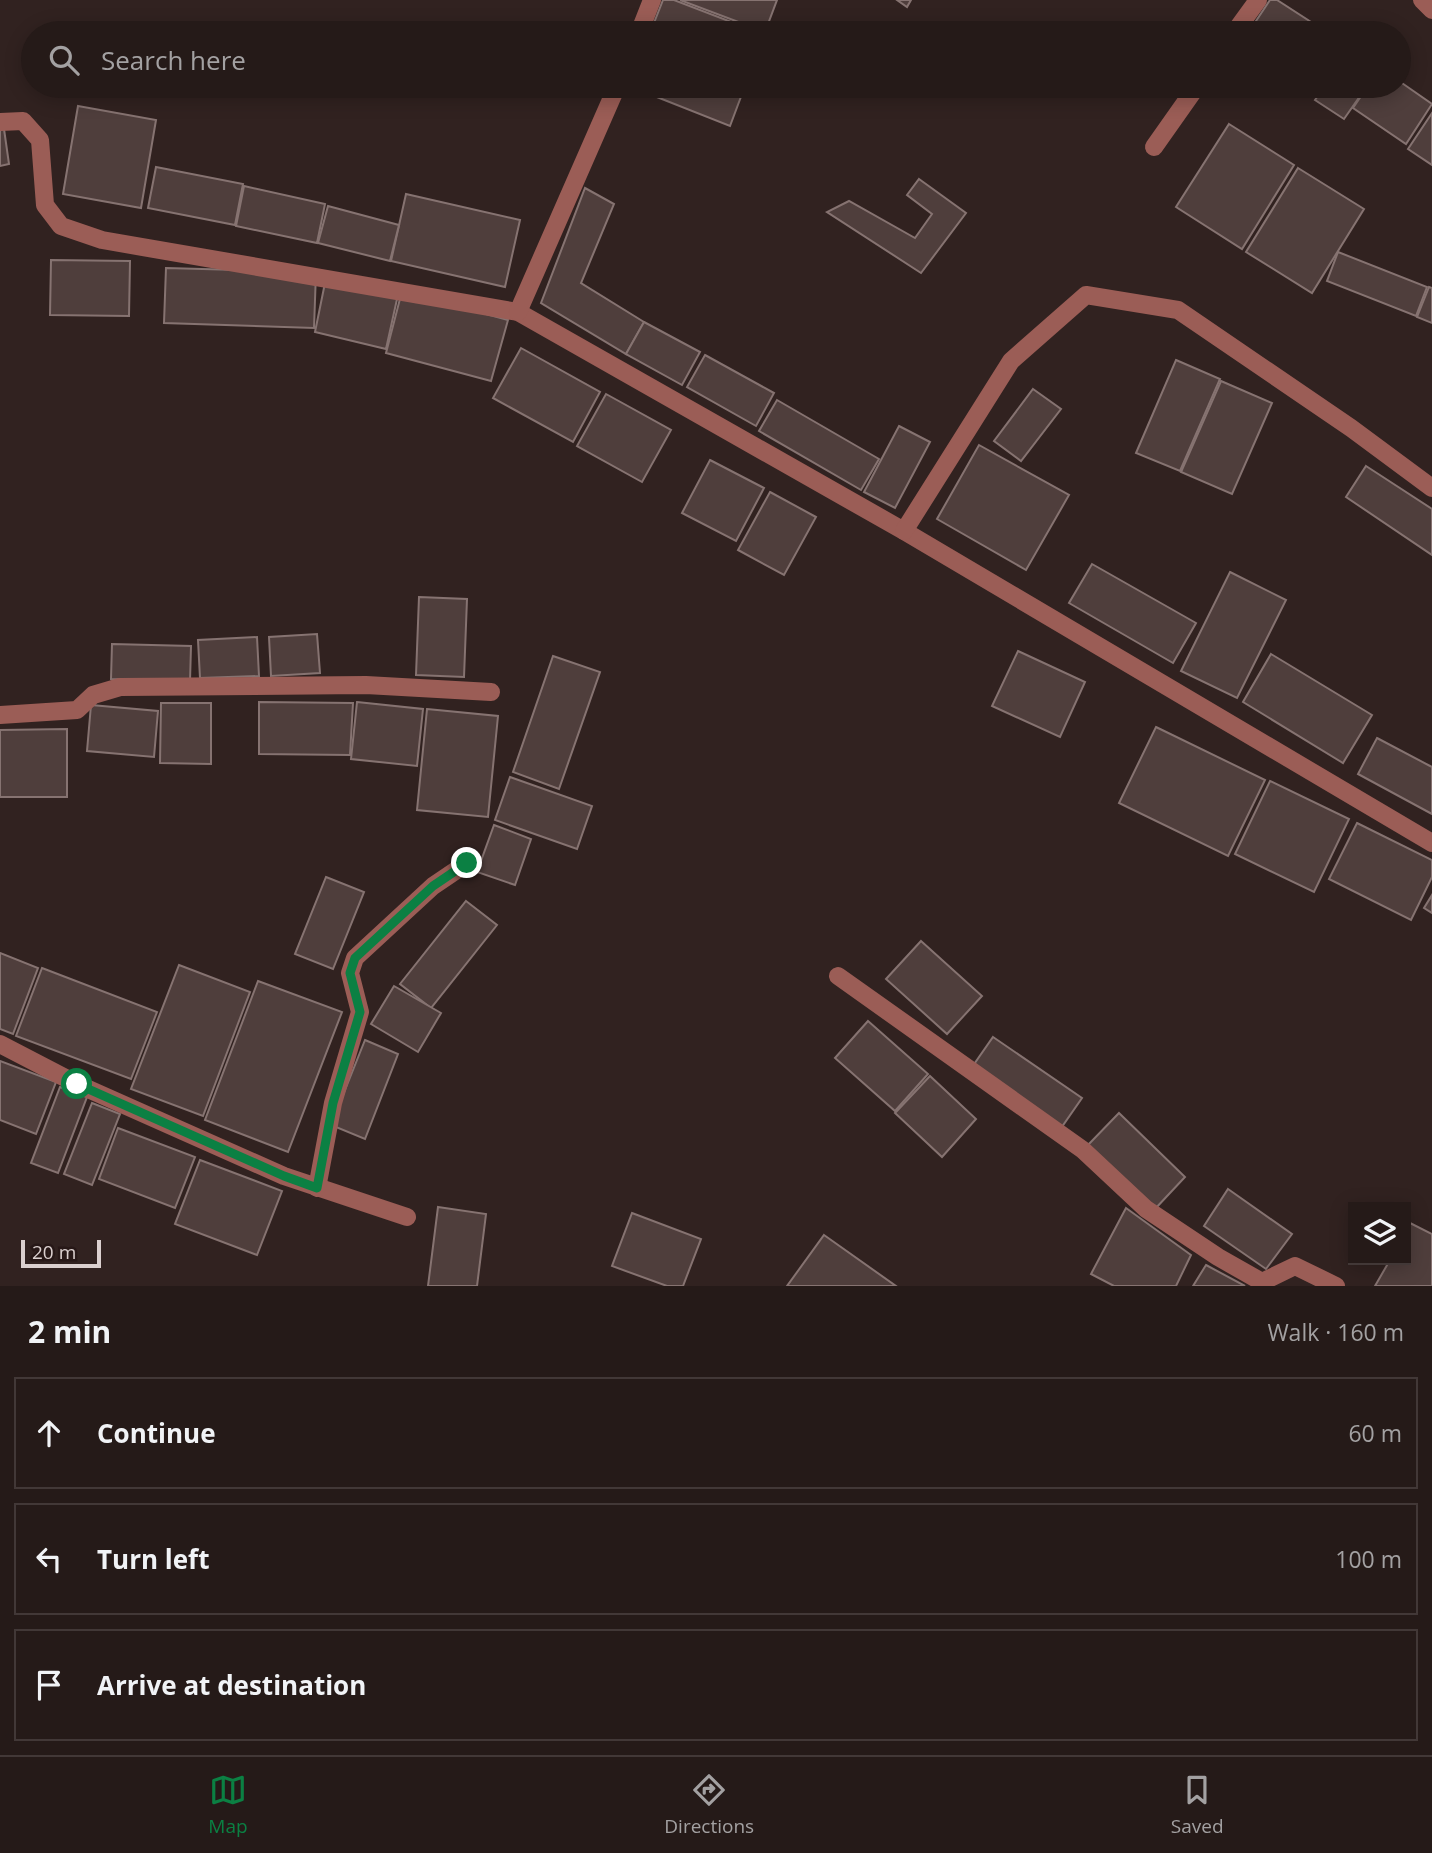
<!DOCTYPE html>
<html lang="en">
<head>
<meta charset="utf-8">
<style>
  body { margin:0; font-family:"Open Sans",sans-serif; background:#312725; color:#f1f3f6 }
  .controls { position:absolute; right:21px; bottom:21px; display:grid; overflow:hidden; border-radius:0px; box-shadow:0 4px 18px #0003 }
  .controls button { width:63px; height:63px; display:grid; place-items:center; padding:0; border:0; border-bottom:2px solid #423837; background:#251a18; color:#f1f3f6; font:35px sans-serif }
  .scale { position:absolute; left:21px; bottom:18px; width:80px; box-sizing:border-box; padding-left:7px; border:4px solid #dbd0cf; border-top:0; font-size:19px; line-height:24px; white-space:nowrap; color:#dbd0cf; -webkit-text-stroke:5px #271817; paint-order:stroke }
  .stop { position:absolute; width:21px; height:21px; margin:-16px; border:5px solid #0b8043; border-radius:50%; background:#fff }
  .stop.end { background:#0b8043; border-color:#fff; box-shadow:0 2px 7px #0008 }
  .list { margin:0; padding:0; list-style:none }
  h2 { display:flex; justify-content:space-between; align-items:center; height:91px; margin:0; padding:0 28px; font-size:30px }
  h2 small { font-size:23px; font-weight:400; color:#a3a1a2 }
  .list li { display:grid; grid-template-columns:46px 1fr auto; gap:21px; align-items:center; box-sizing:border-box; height:112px; margin:0 14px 14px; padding:0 14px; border:2px solid #423837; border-radius:0px }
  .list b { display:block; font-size:26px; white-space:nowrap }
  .list em { font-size:23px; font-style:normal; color:#a3a1a2 }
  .icon { flex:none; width:38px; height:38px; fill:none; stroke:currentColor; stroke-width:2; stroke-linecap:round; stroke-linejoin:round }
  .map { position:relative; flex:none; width:1432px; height:1286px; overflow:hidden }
  .search { position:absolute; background:#251a18; box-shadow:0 4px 18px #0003; left:21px; right:21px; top:21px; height:77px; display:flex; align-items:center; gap:18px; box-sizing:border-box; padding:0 24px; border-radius:38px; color:#a3a1a2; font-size:26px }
  .sheet { height:469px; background:#251a18 }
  nav { display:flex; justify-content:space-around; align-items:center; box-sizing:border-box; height:98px; border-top:2px solid #423837; background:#251a18; font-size:19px; color:#a3a1a2 }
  nav a { display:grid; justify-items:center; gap:4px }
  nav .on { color:#0b8043 }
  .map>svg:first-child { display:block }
  .building { fill:#4f3e3c; stroke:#867371; stroke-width:2 }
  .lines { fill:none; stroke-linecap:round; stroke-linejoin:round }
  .minor { stroke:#9b5d56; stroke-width:18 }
  .route { stroke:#0b8043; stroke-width:9 }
</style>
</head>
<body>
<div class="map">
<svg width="1432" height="1286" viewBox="0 0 1432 1286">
  <rect width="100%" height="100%" fill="#312220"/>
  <g class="building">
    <path d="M663,0H674L760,33H650Z"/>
    <path d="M680,0H777L765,32Z"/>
    <path d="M897,0H911L907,7Z"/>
    <path d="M1270,0H1277L1328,33H1248Z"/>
    <path d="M1399,81L1432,104L1406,144L1353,108L1368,86H1399Z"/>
    <path d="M629,86H745L730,126Z"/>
    <path d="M1325,86H1367L1344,119L1315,100Z"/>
    <path d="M78,106L156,120L141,208L63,194Z"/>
    <path d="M1432,113V165L1408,149Z"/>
    <path d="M1229,124L1294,165L1242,249L1176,207Z"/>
    <path d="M4,129L9,164L0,166V130Z"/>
    <path d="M156,167L243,184L235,225L148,208Z"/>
    <path d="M1298,168L1364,209L1312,293L1246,252Z"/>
    <path d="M919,179L966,213L921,273L827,212L849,201L915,238L932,214L907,195Z"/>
    <path d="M244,186L325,204L317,243L236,226Z"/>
    <path d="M585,188L614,204L581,283L644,322L626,354L541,303Z"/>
    <path d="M406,194L520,220L505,287L391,261Z"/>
    <path d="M328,206L399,225L390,261L318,243Z"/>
    <path d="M1338,252L1427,287L1416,316L1327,281Z"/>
    <path d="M51,260L130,261L129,316L50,315Z"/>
    <path d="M166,268L316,272L314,328L164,323Z"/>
    <path d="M327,273L399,290L386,349L315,332Z"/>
    <path d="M1429,287L1432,288V323L1417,317Z"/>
    <path d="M402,291L508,320L491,381L386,353Z"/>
    <path d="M644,322L700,352L682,385L626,354Z"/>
    <path d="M521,348L600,392L573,442L493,398Z"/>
    <path d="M705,355L774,393L756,426L687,387Z"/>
    <path d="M1176,360L1220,379L1180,471L1136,453Z"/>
    <path d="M1221,381L1272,403L1232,494L1181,472Z"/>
    <path d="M1033,389L1061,409L1021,461L994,441Z"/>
    <path d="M606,394L671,430L642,482L577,446Z"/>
    <path d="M777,400L879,459L861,490L759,431Z"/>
    <path d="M899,426L930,442L895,508L864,492Z"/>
    <path d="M979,445L1069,495L1026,570L937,519Z"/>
    <path d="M710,460L764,488L736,541L682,513Z"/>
    <path d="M1366,466L1432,509V555L1346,497Z"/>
    <path d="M770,492L816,517L784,575L738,550Z"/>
    <path d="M1092,564L1196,623L1173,663L1069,603Z"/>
    <path d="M1230,572L1286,600L1237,698L1181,671Z"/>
    <path d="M419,597L467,599L464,677L416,675Z"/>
    <path d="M317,634L320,673L271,676L269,637Z"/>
    <path d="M257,637L259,676L200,678L198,640Z"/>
    <path d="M112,644L191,646L190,681L111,679Z"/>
    <path d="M1018,651L1085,682L1060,737L992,706Z"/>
    <path d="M1271,654L1372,715L1343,763L1243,702Z"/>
    <path d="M553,656L600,672L559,789L513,772Z"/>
    <path d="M259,702L353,703L350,755L259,754Z"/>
    <path d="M357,702L423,709L417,766L351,759Z"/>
    <path d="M161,703H211V764L160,763Z"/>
    <path d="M91,705L158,711L154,757L87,751Z"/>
    <path d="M427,709L498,716L488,817L417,810Z"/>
    <path d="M1156,727L1265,780L1228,856L1119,803Z"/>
    <path d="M67,729V797H0V730Z"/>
    <path d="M1377,738L1432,767V814L1358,774Z"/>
    <path d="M510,777L592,806L577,849L495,820Z"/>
    <path d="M1270,781L1349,819L1314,892L1235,854Z"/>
    <path d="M1357,823L1432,860V877L1411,920L1329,879Z"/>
    <path d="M494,825L531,839L515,885L477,872Z"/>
    <path d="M326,877L364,892L333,969L295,954Z"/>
    <path d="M1432,895V913L1424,908Z"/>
    <path d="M466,901L497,925L431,1008L400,984Z"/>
    <path d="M921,941L982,996L947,1034L886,979Z"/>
    <path d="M0,953L38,968L13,1034L0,1029Z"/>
    <path d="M179,965L250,992L203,1116L131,1089Z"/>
    <path d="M42,968L157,1012L131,1079L16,1036Z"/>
    <path d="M258,981L342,1012L288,1152L205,1120Z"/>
    <path d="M394,986L441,1013L418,1052L371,1024Z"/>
    <path d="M868,1021L928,1074L895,1111L835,1058Z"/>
    <path d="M993,1037L1082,1098L1059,1131L970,1070Z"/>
    <path d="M365,1040L398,1054L365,1139L331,1125Z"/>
    <path d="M0,1061L56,1082L36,1134L0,1120Z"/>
    <path d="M930,1076L976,1119L942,1157L895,1113Z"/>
    <path d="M60,1087L87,1097L58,1173L31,1163Z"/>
    <path d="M92,1103L120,1114L92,1185L64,1174Z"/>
    <path d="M1119,1113L1185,1177L1154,1210L1087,1146Z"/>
    <path d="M118,1128L195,1157L175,1208L99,1179Z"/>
    <path d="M200,1160L282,1191L257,1255L175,1224Z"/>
    <path d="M1228,1189L1292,1234L1266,1269L1204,1226Z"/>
    <path d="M438,1207L486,1214L477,1286H428Z"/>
    <path d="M1126,1208L1191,1255L1176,1286H1114L1091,1274Z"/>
    <path d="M632,1213L701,1239L683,1286H667L612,1266Z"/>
    <path d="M1410,1223L1432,1234V1286H1375L1390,1260H1406V1231Z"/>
    <path d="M824,1235L896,1286H787Z"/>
    <path d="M1206,1265L1245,1286H1193Z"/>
  </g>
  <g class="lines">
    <g class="minor">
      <path d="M1422,0L1432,10"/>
      <path d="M639,33L652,0"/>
      <path d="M1234,33L1258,0"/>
      <path d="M0,122L23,121L40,140L45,205L61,226L102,240L518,312L904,531L1432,843"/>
      <path d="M1154,147L1197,86"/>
      <path d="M518,312L617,86"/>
      <path d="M904,531L1011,361L1086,295L1178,310L1351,428L1432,488"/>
      <path d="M0,715L77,710L93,695L120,687L366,685L491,692"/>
      <path d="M838,976L1083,1150L1146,1209L1218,1257L1262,1282L1295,1266L1336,1286"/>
      <path d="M0,1044L77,1084L284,1176L407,1217"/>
      <path d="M317,1188L333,1103L360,1012L350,973L355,958L433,886L467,863"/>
    </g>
  </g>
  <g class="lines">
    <path class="route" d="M77,1084L284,1176L317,1188L333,1103L360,1012L350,973L355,958L433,886L467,863"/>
  </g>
</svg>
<div class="controls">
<button><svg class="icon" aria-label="layers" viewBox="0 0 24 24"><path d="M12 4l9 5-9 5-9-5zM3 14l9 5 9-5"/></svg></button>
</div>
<div class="scale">20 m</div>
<div class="stop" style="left:77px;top:1084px"></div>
<div class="stop end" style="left:467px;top:863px"></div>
<div class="search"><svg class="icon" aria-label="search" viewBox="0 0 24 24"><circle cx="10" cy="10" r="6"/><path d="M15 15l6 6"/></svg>Search here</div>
</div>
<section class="sheet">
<h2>2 min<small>Walk · 160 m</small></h2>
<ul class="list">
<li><svg class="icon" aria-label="ahead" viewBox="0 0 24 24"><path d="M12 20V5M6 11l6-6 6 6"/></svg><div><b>Continue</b></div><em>60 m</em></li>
<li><svg class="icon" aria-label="left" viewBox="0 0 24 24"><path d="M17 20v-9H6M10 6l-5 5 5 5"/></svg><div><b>Turn left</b></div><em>100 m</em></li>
<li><svg class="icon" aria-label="arrive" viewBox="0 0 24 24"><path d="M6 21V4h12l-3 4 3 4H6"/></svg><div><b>Arrive at destination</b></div></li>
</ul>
</section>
<nav>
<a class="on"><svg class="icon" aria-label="map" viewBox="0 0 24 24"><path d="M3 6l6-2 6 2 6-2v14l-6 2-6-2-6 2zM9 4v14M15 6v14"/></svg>Map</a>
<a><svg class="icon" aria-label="directions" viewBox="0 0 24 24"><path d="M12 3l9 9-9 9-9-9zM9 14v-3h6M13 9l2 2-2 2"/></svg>Directions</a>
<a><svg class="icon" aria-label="saved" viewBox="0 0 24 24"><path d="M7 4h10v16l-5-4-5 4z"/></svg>Saved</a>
</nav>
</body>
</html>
